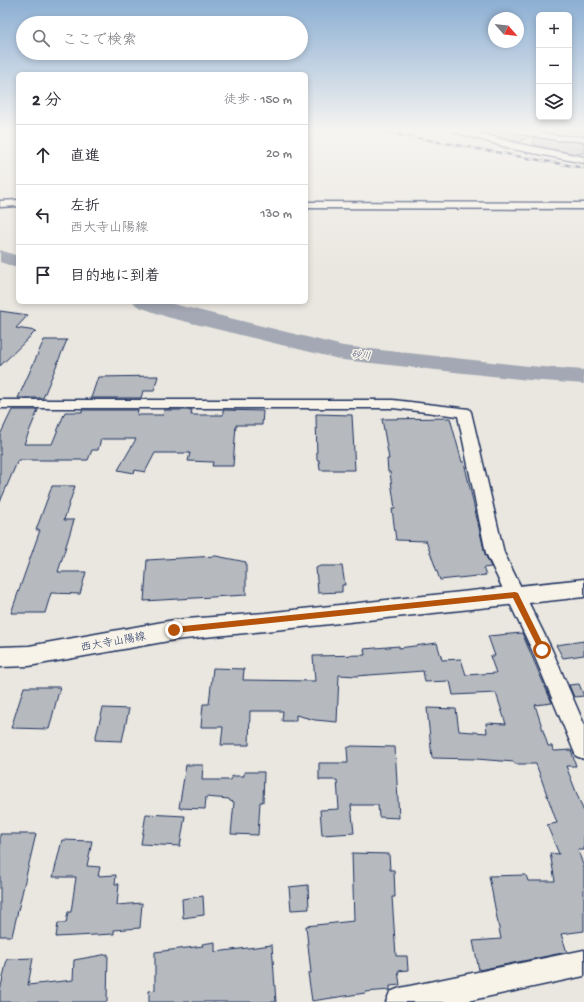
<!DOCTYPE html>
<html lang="ja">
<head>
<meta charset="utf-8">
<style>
  body { margin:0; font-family:"Gochi Hand","Klee One",sans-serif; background:#f2f2f3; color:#2b2b33 }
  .controls { position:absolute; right:12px; top:12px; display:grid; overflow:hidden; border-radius:6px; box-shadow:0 2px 6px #0003 }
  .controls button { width:36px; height:36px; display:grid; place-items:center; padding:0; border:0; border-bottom:1px solid #e1e1e2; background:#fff; color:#2b2b33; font:20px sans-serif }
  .compass { position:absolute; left:488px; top:12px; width:36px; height:36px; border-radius:50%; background:#fff; box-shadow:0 2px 6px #0003; rotate:117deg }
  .stop { position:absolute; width:12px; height:12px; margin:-9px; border:3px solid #b45309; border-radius:50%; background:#fff }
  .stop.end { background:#b45309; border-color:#fff; box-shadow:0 1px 4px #0008 }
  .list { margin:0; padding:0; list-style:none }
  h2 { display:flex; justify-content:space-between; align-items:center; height:52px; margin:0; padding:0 16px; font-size:17px }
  h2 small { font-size:13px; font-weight:400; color:#7c7c81 }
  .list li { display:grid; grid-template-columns:26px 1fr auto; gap:12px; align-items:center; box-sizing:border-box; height:60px; padding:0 16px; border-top:1px solid #e1e1e2 }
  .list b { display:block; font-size:15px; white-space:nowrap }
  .list p { margin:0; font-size:13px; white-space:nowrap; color:#7c7c81 }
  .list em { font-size:13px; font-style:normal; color:#7c7c81 }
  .icon { flex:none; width:22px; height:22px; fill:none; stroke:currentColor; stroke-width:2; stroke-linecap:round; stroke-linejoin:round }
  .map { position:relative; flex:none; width:584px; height:1002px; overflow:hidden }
  .search { position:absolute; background:#fff; box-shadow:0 2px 6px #0003; left:16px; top:16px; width:292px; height:44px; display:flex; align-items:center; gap:10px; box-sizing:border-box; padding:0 14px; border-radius:22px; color:#7c7c81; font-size:15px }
  .panel { position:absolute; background:#fff; box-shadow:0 2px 6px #0003; left:16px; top:72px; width:292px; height:232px; border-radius:6px }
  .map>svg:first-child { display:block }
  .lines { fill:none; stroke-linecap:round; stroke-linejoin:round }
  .river { fill:#a3a8b4; fill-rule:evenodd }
  .building { fill:#b6babf; stroke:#1b2f5e }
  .minor-casing { stroke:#1b2f5e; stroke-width:3 }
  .major-casing { stroke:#1b2f5e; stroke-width:3 }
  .minor { fill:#f7f3e8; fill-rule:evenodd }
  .major { fill:#f7f3e8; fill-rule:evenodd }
  .rail-casing { stroke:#1b2f5e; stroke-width:2.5 }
  .rail { stroke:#f7f3e8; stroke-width:1.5; stroke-dasharray:5; stroke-linecap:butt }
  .route { fill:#b45309 }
  .labels { text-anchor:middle; stroke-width:3; stroke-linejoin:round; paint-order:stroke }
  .far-water-label { font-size:10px; font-style:italic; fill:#445378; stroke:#f7f3e8 }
  .street-label { font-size:11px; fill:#1b2f5e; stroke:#f7f3e8 }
</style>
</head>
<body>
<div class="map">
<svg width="584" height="1002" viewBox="0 0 584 1002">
  <rect width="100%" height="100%" fill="#eae7e0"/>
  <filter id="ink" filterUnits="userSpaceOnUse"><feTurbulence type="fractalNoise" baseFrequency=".025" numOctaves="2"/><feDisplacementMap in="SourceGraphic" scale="8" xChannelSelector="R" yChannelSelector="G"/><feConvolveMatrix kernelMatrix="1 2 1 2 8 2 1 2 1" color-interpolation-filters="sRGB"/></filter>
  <g filter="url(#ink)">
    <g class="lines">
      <g class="river">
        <path d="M0,250L18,256V268L0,262Z"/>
        <path d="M133,302H165L343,346L529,366L584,370V384L529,380L343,360L167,317L137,306Z"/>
      </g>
    </g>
    <g class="building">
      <path d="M480,130H508L513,133L529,136L520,142L480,132Z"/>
      <path d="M536,130H584V136L557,135Z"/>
      <path d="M532,137L557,141L584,142V153L576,154L534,145Z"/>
      <path d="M0,311L28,315L16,328L36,331L0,366Z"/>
      <path d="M44,340H67L43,398H18Z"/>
      <path d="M158,376L154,391H143L141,398H91L98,377Z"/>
      <path d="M12,410H38L24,444H52L65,412H82V410H138L137,415H163L164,410H192L191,415H223V410L263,411L262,425H236L233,466H212L213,462L188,461L190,453H155L145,472L135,470L134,473L118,470L136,439H101L98,450H92L88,460H18L0,502V435Z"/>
      <path d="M316,414L352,415L355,470H320L319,460H317Z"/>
      <path d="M450,418L462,462H464L485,554L491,567L483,568L486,575L440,580L426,541L396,540L392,509H395L392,488L390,472H388L387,459H389L382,419Z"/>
      <path d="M52,486H75L64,520H74L58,572H86L80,594L51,593L45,613H11L40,530H36Z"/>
      <path d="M216,556L246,562V595L144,601L147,560Z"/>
      <path d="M320,566H342L345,585H342V592L318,593L316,568Z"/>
      <path d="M522,633L552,703L535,705L548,746H552L553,750L555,751L571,750L576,766H566L584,812V850H578L584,868V931L561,934L567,952L479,970L473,941L501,939L489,876L526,875L528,881H555L550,853L559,854L547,825L557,823L536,764H515L514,762L476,759L432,758L427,708L456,709L459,731L487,733L486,723L506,724L496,693L453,695L450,681L425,682L423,671L356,676L339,675L337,722L315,720L296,715V721H282L283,711H250L249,745H221L223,727H201L203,704H209L213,668L244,669L243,680L315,681L313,656L365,655L364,649L399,646V648L437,643L442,660L461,659L466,675L496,673L490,656H495L488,636Z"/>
      <path d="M584,641V655L563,658L556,645Z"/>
      <path d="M579,684L584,696L574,697L569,685Z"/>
      <path d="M24,687H60L49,729L11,728Z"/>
      <path d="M103,708L129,709L122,741L95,740Z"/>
      <path d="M352,746L395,747L399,818L379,817L378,805H351L354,833L322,835L320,810L339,809L337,780H319V763H348L347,748Z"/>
      <path d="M186,765H203L202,780H231L232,776H244V772H264L263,802H260L258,835L231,834L234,802L230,801L229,799L206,797L205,809L179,808Z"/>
      <path d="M146,814L185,816L180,846L141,844Z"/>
      <path d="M0,834H36L12,936H0Z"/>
      <path d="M62,840L92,841L87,866L100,867L98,876L116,875L115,884H119L117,905L142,903L140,928L114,930V934L56,937L58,923H66L68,912H71L76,877H53Z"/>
      <path d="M352,853L389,854L390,870H394L395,897H392L396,956H407L408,970L398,971L400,985L390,986V990L365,992V993L312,1001L308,973H311L306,926L354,921Z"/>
      <path d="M308,885L309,909L291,910L289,887Z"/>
      <path d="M203,896L204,915L183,918L182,899Z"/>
      <path d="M215,942V952L272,945L276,1002H149V991L155,990V952L203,946L202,944Z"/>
      <path d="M108,954L107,1002H0V991L7,959L33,958L28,985L73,980L74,960Z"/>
    </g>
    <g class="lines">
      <g class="minor-casing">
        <g id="minor">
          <path d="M509,130H527L557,136L584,137V141L557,140L513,132Z"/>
          <path d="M18,200V206L0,207V201Z"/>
          <path d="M306,202L584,203V209L306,208Z"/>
          <path d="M0,400H393L469,409L471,412L504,553L552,650L584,724V759L576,756L532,650L486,553L458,416L393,408H0Z"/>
          <path d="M584,950V976L463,1002H386L390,992L400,988Z"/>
        </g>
      </g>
      <g class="major-casing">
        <g id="major">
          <path d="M453,130H469L515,143L584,157V163L513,149L455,132Z"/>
          <path d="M584,579V597L265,631L174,640L29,666L0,667V647L29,646L174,620L265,613Z"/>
        </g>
      </g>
      <use href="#minor" class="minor"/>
      <use href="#major" class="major"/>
      <g class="rail-casing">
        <path id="rail" d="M373,130L584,168"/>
      </g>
      <use href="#rail" class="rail"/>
    </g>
  </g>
  <linearGradient id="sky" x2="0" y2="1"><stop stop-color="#8cafd3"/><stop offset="0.48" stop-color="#f6f4f1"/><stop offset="1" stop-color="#f6f4f1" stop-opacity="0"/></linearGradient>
  <rect width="584" height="271" fill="url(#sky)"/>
  <path class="route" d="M515,592L518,593L546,650L545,652H540L513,598L174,633L170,630L174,627Z"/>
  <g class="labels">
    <g class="far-water-label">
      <text transform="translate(361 354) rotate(6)" y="4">砂川</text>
    </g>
    <g class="street-label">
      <text transform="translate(113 641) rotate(-10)" y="4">西大寺山陽線</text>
    </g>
  </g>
</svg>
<div class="controls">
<button>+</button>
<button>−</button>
<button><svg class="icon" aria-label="layers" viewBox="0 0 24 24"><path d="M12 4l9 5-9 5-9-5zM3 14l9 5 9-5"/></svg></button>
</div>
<svg class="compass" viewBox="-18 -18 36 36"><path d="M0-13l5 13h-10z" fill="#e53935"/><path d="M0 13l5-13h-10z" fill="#7c7c81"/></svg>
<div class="stop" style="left:542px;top:650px"></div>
<div class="stop end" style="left:174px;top:630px"></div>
<div class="search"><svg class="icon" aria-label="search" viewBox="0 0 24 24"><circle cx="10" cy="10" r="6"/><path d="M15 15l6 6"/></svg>ここで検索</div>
<section class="panel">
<h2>2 分<small>徒歩 · 150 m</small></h2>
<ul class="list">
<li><svg class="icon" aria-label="ahead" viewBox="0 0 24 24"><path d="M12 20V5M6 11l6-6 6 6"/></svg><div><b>直進</b></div><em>20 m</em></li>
<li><svg class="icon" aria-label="left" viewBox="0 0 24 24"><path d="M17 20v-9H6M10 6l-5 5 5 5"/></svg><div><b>左折</b><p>西大寺山陽線</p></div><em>130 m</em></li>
<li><svg class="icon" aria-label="arrive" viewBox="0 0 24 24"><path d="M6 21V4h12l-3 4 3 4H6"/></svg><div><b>目的地に到着</b></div></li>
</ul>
</section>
</div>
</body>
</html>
